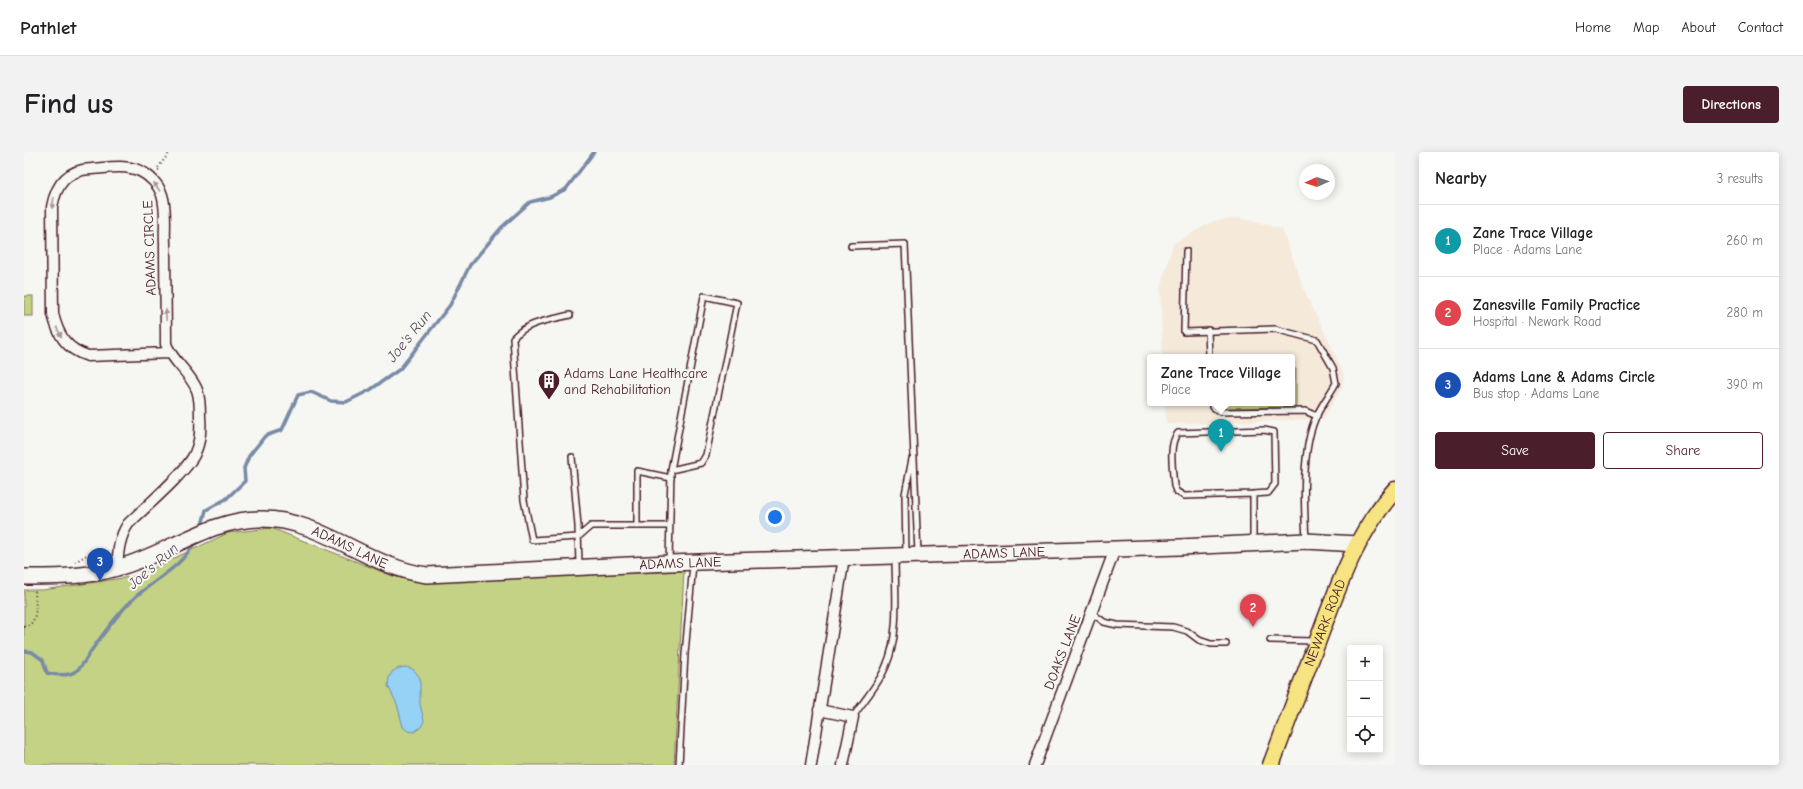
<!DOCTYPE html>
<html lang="en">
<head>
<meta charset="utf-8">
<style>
  body { margin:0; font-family:"Comic Neue",sans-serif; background:#f2f2f2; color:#202124 }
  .controls { position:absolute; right:12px; bottom:12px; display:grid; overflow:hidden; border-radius:4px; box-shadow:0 2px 10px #0003 }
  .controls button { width:36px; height:36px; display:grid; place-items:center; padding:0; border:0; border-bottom:1px solid #e0e0e0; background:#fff; color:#202124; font:20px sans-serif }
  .compass { position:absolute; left:1275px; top:12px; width:36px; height:36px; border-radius:50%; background:#fff; box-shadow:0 2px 10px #0003; rotate:267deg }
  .you { position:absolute; left:751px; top:365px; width:14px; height:14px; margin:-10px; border:3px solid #fff; border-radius:50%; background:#1a73e8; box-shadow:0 0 0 6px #1a73e833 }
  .badge { display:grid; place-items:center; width:26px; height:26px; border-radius:50%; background:#4a1f2b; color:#fff; font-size:13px; font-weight:700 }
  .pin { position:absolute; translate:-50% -33px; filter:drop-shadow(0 1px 2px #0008) }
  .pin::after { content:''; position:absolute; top:21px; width:14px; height:12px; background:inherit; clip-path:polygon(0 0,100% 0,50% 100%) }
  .popup { position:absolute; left:1123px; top:202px; width:148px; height:52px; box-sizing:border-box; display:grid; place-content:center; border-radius:4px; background:#fff; filter:drop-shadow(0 1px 3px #0005); font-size:13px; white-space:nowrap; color:#757577 }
  .popup b { font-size:15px; color:#202124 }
  .popup::after { content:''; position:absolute; left:50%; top:100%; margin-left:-8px; border:8px solid transparent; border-top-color:#fff }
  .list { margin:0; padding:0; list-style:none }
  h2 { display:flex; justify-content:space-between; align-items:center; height:52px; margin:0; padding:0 16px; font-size:17px }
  h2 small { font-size:13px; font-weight:400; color:#757577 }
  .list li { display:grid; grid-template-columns:26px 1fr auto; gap:12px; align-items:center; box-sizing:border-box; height:72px; padding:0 16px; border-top:1px solid #e0e0e0 }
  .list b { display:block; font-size:15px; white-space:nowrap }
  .list p { margin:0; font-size:13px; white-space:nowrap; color:#757577 }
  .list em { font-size:13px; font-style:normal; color:#757577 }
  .actions { display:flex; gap:8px; padding:12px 16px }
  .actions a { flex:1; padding:9px 0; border:1px solid #4a1f2b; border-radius:4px; text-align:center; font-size:14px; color:#4a1f2b }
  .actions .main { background:#4a1f2b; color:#fff }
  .icon { flex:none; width:22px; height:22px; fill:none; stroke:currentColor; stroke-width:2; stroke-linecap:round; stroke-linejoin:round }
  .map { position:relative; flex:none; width:1371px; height:613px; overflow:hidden; border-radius:4px }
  header { display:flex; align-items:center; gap:24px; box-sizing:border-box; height:56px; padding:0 20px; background:#fff; border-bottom:1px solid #e0e0e0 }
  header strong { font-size:19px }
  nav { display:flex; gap:22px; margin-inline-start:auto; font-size:14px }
  .intro { display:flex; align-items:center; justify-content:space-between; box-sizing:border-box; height:96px; padding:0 24px }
  h1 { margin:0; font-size:28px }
  .button { padding:10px 18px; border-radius:4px; background:#4a1f2b; color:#fff; font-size:14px; font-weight:700 }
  main { display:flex; gap:24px; padding:0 24px }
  aside { flex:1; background:#fff; border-radius:4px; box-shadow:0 2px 10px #0003 }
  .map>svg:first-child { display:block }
  .built { fill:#f5e9da }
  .green { fill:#c4d286; stroke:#877858 }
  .water { fill:#96d2f6; stroke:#788aa5 }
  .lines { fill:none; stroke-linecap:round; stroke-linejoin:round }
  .stream { stroke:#788aa5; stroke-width:3.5 }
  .lane-casing { stroke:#4a1f2b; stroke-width:8 }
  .street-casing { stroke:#4a1f2b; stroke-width:13 }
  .secondary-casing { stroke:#4a1f2b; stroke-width:18 }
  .primary-casing { stroke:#4a1f2b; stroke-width:19 }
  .path { stroke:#4a1f2b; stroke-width:2; stroke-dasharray:1 3; stroke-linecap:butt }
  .lane { stroke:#f6f6f2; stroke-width:5 }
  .street { stroke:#f6f6f2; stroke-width:10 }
  .secondary { stroke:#f6f6f2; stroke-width:15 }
  .primary { stroke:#f6e381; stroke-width:16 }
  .oneway { fill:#a99598 }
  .labels { text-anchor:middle; stroke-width:4; stroke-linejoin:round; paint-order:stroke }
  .street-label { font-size:14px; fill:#4a1f2b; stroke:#f6f6f2 }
  .poi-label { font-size:14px; fill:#4a1f2b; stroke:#f6f6f2; text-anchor:start }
  .water-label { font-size:15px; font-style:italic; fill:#5d4c5e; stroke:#f6f6f2 }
</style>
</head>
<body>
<header>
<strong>Pathlet</strong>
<nav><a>Home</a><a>Map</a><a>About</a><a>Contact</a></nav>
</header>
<div class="intro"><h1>Find us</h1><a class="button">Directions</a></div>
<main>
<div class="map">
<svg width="1371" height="613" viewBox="0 0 1371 613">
  <rect width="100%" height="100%" fill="#f6f6f2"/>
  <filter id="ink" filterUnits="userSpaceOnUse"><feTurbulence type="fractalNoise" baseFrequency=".025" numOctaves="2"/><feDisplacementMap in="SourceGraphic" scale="8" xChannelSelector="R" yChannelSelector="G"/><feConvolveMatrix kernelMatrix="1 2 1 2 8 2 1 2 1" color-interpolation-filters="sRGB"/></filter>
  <g filter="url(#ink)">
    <path class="built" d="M1215,66L1258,77L1282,143L1307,193L1320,224L1318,236L1299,267L1142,272L1141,251H1268V205H1139L1136,137L1149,92L1189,69Z"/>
    <g class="green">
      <rect x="0" y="144" width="9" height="20"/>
      <path d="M1268,217H1272V255L1198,256L1197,251H1268Z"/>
      <path d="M247,376L369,424L402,431L480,426L660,419L650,613H0V438H19L112,424L204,381Z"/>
    </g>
    <path class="water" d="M382,515L389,517L396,526V552L400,569L397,575L390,580L384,579L379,575L373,552L364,534L365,525L369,519L375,516Z"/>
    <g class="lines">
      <g class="stream">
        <path d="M177,377L182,358L202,347L221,329L220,316L225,304L241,284L258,278L274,243L287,240L307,249L322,250L346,238L376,217L426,153L446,113L478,75L506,50L526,45L542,37L570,0"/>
        <path d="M0,499L8,500L19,508L23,521C32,523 44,525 52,519C58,515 63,505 67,499C79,482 92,464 107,449C127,429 158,416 171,389"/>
      </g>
      <g class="lane-casing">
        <g id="lane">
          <path d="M827,94L881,92L894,402"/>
          <path d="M1162,99L1160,180L1251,177L1293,188L1309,216L1312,231C1306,242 1298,252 1293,263C1277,295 1280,353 1282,388"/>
          <path d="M546,163C526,168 503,170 489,186L500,348L508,388L554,385L567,374H645"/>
          <path d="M1184,178L1185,205"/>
          <path d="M1188,251L1189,255L1196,260L1281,259L1293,264"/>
          <path d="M548,305L554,374L555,414"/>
          <path d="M1229,342L1160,344L1152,339L1150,334C1149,320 1144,291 1154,281L1240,278L1250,280L1251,332L1244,341L1229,342V391"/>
          <path d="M613,374V319L647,326"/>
          <path d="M882,402L881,342L888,307"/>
          <path d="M645,410L647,318L677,311L682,303L713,151L680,144L647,318"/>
          <path d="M1068,461L1080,470L1093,473L1149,475L1163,479L1175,488L1187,492H1202"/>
          <path d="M1246,488L1290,489"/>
          <path d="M829,565C840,548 855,532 862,514C876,483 871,438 871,405"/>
          <path d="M655,613L661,502L669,412"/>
        </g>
      </g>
      <g class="street-casing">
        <g id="street">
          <path d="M93,416C94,400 95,386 104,372C119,357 164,319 171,301C176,290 177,277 176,265C176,256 176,246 173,238C165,219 150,212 142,192C142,159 141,125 141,91C140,76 143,57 138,43C135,33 125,23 116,19C101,12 82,16 67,17C42,18 32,33 28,55L29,162C34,183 42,197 64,204L145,201"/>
          <path d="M795,558L829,565L819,613"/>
          <path d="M787,613L820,405"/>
          <path d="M1011,613L1091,397"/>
        </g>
      </g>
      <g class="secondary-casing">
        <g id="secondary">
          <path id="s1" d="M0,425C31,425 63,425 93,416C142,403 187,366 238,367C298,367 345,416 403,423L645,411L1156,395L1282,389L1333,392"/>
        </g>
      </g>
      <g class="primary-casing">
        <g id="primary">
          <path id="s2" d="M1247,613C1263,571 1278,529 1294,488C1314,435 1332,381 1371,338"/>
        </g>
      </g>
      <g class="path">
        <path d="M135,18L133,17L146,0"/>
        <path d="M51,410L68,400L84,399"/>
        <path d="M0,475C16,472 11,450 11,438"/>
      </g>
      <use href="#lane" class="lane"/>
      <use href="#street" class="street"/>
      <use href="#secondary" class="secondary"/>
      <use href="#primary" class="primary"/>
    </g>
    <defs><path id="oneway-solid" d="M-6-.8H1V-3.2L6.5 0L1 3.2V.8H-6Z"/></defs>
    <g class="oneway">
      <use href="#oneway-solid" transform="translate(133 35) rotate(-125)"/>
      <use href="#oneway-solid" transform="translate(29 51) rotate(99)"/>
      <use href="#oneway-solid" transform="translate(142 163) rotate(-91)"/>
      <use href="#oneway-solid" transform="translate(35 180) rotate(64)"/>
    </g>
  </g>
  <defs>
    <g id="building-pin" transform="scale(1.15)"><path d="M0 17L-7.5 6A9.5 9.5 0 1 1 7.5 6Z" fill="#4a1f2b" stroke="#f6f6f2"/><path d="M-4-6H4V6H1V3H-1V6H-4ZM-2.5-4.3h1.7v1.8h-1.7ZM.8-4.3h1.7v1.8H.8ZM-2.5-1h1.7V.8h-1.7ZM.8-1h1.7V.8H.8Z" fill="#fff"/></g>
  </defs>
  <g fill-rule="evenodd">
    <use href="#building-pin" x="525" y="229"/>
  </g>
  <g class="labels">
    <g class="street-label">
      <text transform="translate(125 96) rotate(-92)" y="5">ADAMS CIRCLE</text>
      <text dy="5" stroke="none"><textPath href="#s1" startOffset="341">ADAMS LANE</textPath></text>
      <text dy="5" stroke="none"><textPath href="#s1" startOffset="1001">ADAMS LANE</textPath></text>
      <text dy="5" stroke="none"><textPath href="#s1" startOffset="677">ADAMS LANE</textPath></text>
      <text dy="5" stroke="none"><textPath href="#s2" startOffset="152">NEWARK ROAD</textPath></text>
      <text transform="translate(1038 500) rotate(-69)" y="5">DOAKS LANE</text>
    </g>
    <g class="poi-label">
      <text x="540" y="226">Adams Lane Healthcare<tspan x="540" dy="16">and Rehabilitation</tspan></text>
    </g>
    <g class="water-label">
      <text transform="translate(385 184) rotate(-51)" y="5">Joe's Run</text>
      <text transform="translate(129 414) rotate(-41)" y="5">Joe's Run</text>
    </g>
  </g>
</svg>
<div class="controls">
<button>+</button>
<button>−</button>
<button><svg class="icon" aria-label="locate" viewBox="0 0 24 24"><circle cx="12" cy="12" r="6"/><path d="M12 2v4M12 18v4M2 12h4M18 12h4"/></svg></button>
</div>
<svg class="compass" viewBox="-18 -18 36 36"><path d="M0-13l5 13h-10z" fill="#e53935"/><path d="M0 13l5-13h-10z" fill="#757577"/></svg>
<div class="you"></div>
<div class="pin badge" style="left:1197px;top:300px;background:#0f9aa8">1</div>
<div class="popup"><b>Zane Trace Village</b>Place</div>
<div class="pin badge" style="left:1229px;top:475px;background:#e0444e">2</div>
<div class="pin badge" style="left:76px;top:429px;background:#1a4fb4">3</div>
</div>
<aside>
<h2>Nearby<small>3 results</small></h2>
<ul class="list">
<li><span class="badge" style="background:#0f9aa8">1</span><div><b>Zane Trace Village</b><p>Place · Adams Lane</p></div><em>260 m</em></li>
<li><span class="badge" style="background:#e0444e">2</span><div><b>Zanesville Family Practice</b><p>Hospital · Newark Road</p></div><em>280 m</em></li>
<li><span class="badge" style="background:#1a4fb4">3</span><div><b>Adams Lane &amp; Adams Circle</b><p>Bus stop · Adams Lane</p></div><em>390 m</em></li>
</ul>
<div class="actions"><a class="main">Save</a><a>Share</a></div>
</aside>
</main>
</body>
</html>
